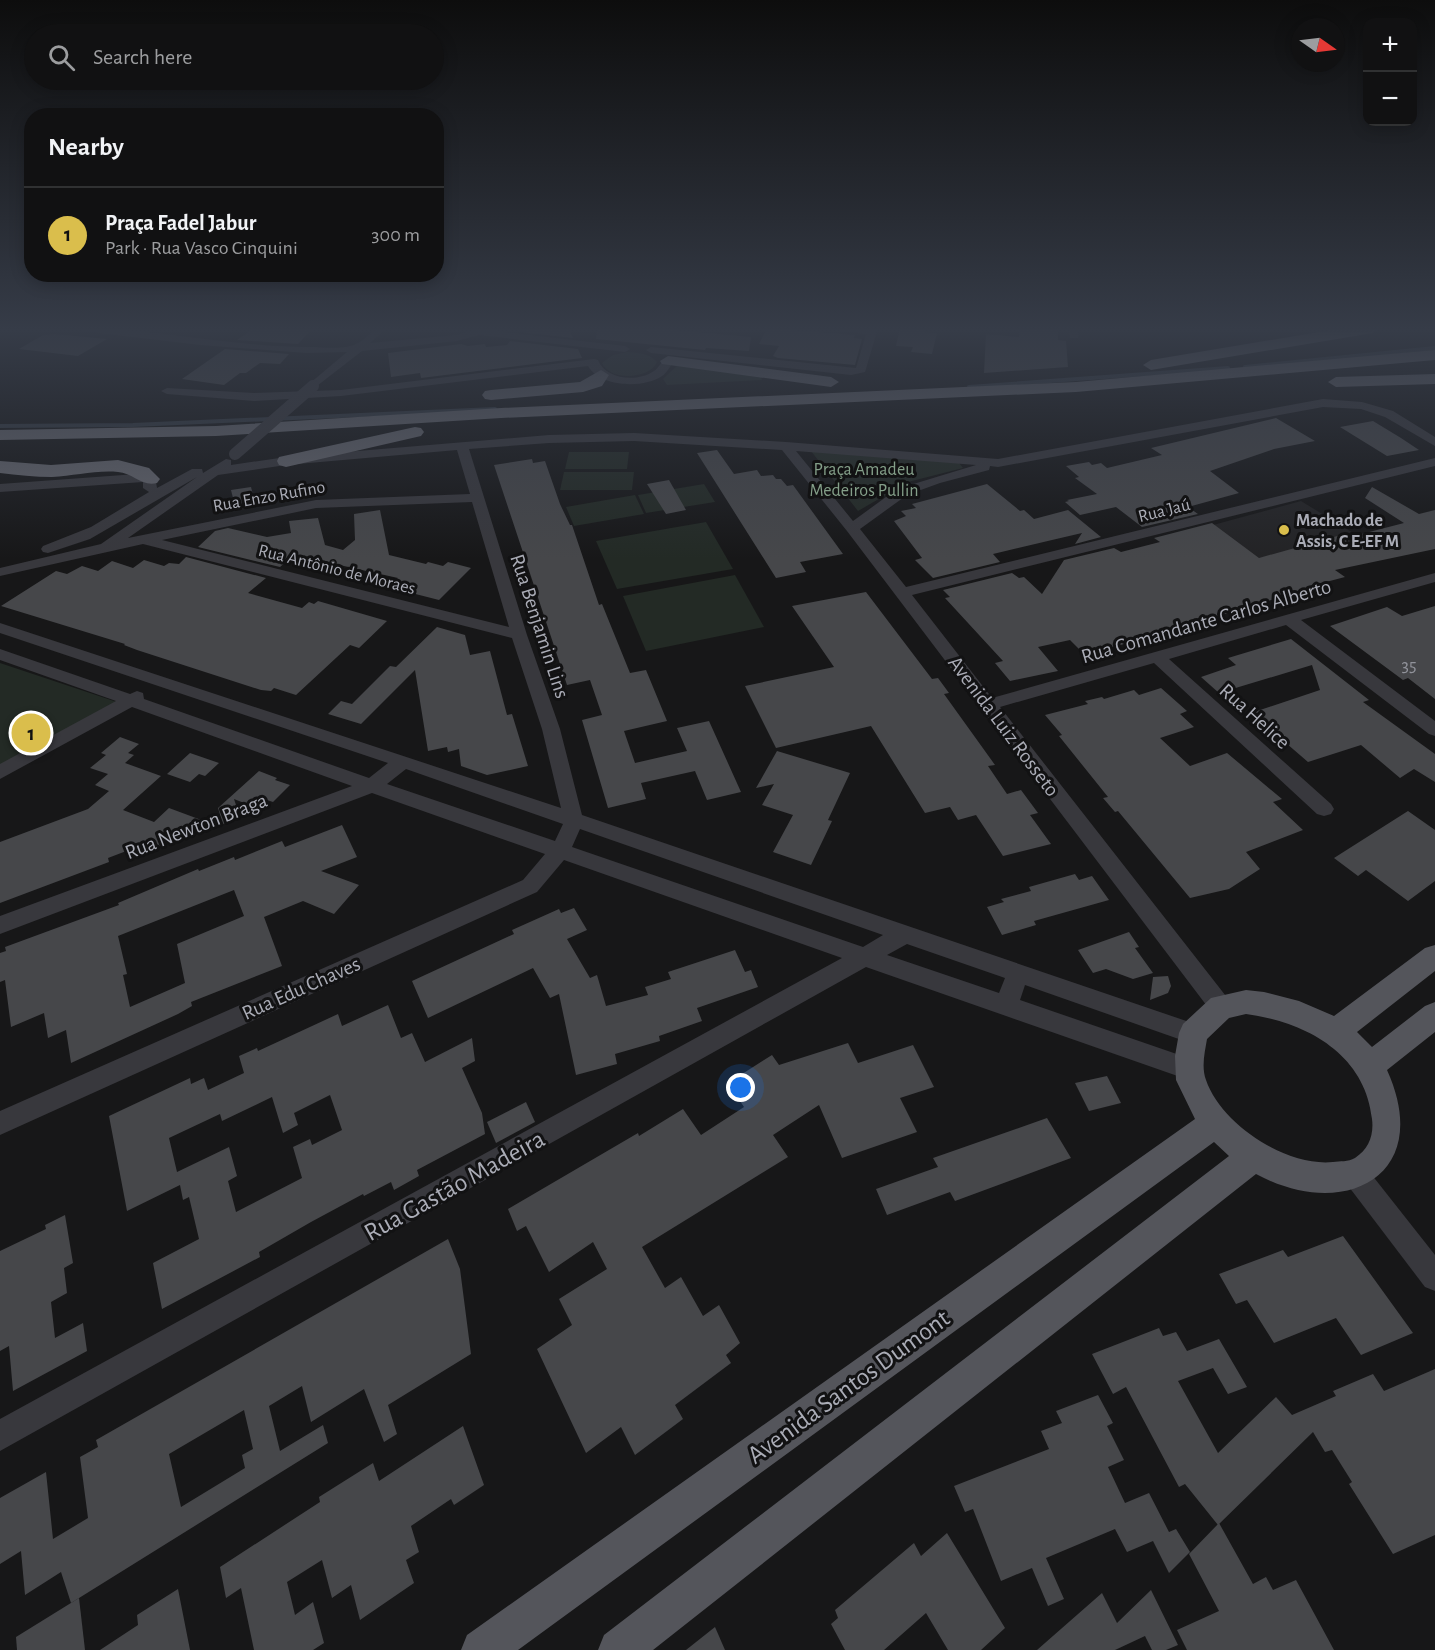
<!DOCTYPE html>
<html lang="en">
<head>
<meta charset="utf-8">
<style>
  body { margin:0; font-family:"Alegreya Sans",sans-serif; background:#1a1a1b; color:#f1f3f6 }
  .controls { position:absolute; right:18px; top:18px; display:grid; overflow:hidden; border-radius:12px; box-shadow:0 3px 15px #0003 }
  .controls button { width:54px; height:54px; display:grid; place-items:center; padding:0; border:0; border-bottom:2px solid #303132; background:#111112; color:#f1f3f6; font:30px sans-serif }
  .compass { position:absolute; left:1291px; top:18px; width:54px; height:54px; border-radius:50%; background:#111112; box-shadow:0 3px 15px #0003; rotate:104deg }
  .you { position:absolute; left:741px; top:1088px; width:21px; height:21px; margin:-15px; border:4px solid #fff; border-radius:50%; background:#1a73e8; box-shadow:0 0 0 9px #1a73e833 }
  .badge { display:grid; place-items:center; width:39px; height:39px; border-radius:50%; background:#dabe4c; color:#111; font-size:20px; font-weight:700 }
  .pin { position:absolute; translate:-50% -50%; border:3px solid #fff; box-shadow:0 2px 6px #0006 }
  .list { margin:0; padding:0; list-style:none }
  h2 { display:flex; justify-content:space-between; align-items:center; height:78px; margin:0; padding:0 24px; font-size:26px }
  h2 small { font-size:20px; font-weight:400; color:#9c9d9f }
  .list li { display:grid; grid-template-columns:39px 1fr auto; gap:18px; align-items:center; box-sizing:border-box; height:96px; padding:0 24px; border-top:2px solid #303132 }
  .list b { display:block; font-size:22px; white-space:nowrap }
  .list p { margin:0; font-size:20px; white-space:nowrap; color:#9c9d9f }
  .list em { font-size:20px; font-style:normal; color:#9c9d9f }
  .icon { flex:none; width:33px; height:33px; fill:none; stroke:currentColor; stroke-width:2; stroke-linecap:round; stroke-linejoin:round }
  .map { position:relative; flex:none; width:1435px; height:1650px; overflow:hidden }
  .search { position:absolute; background:#111112; box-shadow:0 3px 15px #0003; left:24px; top:24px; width:420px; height:66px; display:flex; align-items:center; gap:15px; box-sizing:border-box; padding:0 21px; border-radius:33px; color:#9c9d9f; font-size:22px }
  .panel { position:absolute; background:#111112; box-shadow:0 3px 15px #0003; left:24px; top:108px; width:420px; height:174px; border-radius:24px }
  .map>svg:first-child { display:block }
  .built { fill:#232325 }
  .green { fill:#232a25 }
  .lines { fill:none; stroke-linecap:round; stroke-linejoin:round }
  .stream { stroke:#333941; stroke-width:4 }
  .building { fill:#46474a; fill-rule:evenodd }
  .minor { fill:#38383d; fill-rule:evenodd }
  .major { fill:#54555b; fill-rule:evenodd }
  .highway { fill:#65666d; fill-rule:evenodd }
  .minor-bridge { stroke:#38383d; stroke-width:12 }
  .poi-dot { fill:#dabe4c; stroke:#121213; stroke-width:2 }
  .labels { text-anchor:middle; stroke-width:6; stroke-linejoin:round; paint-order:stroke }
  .far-park-label { font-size:18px; fill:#849f89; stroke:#121213 }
  .far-street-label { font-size:18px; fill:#aaacb6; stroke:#121213 }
  .far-poi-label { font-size:18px; font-weight:bold; fill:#aaacb6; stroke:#121213; text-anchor:start }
  .number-label { font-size:18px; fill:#91939b }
  .street-label { font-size:21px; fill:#aaacb6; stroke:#121213 }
  .near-street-label { font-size:26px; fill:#aaacb6; stroke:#121213 }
</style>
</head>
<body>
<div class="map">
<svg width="1435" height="1650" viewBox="0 0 1435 1650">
  <rect width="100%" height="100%" fill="#171718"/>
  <path class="built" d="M1301,501L1355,534L1262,562L1213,525Z"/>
  <g class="green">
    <path d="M627,352C639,353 649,353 657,362C650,379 610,382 602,363L613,355Z"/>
    <path d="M679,364L761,377L762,380L667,385L663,379Z"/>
    <path d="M811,451L959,463L963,468L908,482L858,511Z"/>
    <path d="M569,452H629L627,469H565Z"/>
    <path d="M564,472H634L632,490H560Z"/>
    <path d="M704,484L715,502L646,513L638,495Z"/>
    <path d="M635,495L644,514L574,526L566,507Z"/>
    <path d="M706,522L733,569L617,589L596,541Z"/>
    <path d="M735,575L764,627L646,651L623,596Z"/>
    <path d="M0,663L117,702L0,768Z"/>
  </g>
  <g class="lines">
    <g class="stream">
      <path d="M1245,367L1435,348"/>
      <path d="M969,387L1228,368"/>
      <path d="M0,426L133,425L495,409"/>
    </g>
  </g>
  <g class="building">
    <path d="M254,328H313L298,344L237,340Z"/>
    <path d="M522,328H569L573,338L519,332Z"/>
    <path d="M597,328L664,329L751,337L749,351L706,348L705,350L596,339Z"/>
    <path d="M767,328L855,335L854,338L862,339L855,365L778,358L773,356L779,346L759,344Z"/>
    <path d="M900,328H925L924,332L937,333L932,354L911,352L913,347L896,346Z"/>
    <path d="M1020,328H1058V340L1066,341L1068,367L984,373L986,334L1019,337Z"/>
    <path d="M54,334L107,339L78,356L19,349L43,335Z"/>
    <path d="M510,341L578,349L582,358L421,378L420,373L391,377L388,353L461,344L468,346L485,344L486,347L507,345Z"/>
    <path d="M225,349L289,354L280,364L260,363L246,373H240L224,385L182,379Z"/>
    <path d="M1276,418L1315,441L1274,449L1210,471L1239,493L1188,507L1198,514L1142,527L1116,507L1080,515L1065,502L1069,501L1067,500L1097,494L1075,478L1079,477L1066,466L1089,462L1092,465L1101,463L1107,468L1162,455L1151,448Z"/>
    <path d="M1373,421L1401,438L1419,450L1387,456L1340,427Z"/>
    <path d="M717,450L734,474L757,470L761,476L773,475L776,479H781L787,486L793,485L843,554L800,562L806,572L776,578L697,453Z"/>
    <path d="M532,459L533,463L545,461L560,504L570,525H572L599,605L602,604L630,673L646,670L667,721L624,731L635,763L687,751L677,728L709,721L741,792L707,800L695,771L641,783L646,799L608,808L582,720L602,715L590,680L567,685L494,465Z"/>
    <path d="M669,480L686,510L666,514L647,484Z"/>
    <path d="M987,484L1020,511L1024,510L1034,519L1068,510L1101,537L1075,544L1082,533L1052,540L993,554L1000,562L933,578L915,560L922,558L894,521L906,516L901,511L916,508L912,504Z"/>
    <path d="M251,487L256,506L236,510L231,490Z"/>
    <path d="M1372,487L1419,514L1435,510V549L1335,570L1345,577L1326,582L1332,586L1288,599L1285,596L1211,618L1213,619L1085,655L1070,640L1038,647L1058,671L1010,681L995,663L1003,661L945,598L950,597L943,590L1012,573L1019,578L1024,577L1042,594L1064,560L1114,548L1121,552L1160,542L1154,538L1212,523L1259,558L1341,535L1346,538L1404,523L1365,498Z"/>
    <path d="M380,510L389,555L426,564L428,562L443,566L448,562L471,568L439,600L388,587L398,578L326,562L319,568L288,560L280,567L198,547L215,531L228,528L267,537L291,533L289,521L318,518L325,545L343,550L355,540L354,514Z"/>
    <path d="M186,557L266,578L248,593L302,608L309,602L314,604L318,601L387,621L359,648L350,645L296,695L274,688L271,691L261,690L137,650L124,645L125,644L1,606L56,571L67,574L82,566L98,571L112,561L133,568L144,560L164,566L169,563L179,564Z"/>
    <path d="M866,592L932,679L938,678L949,693L944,694L995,765L988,766L1007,794L1021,790L1038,813L1030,815L1051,844L1003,856L976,815L958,820L950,807L925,813L871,726L776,748L745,686L834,667L792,606Z"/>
    <path d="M1435,606V699L1408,678L1403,680L1330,626L1387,607L1402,616Z"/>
    <path d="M437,627L465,635L470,655L490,651L507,715L512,714L528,766L487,775L461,766L459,749L448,752L447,747L428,751L415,670L361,724L328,714L341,701L352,704L390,666L396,667Z"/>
    <path d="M1291,639L1369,700L1363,702L1435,754V782L1414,769L1400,778L1361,745L1308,762L1251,713L1320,690L1312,665L1219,693L1201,677L1236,665L1228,658Z"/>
    <path d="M1161,688L1187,711L1180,714L1194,727L1160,738L1190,766L1227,753L1282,799L1273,802L1303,830L1246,852L1260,869L1229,889L1190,898L1118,811L1115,812L1103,798L1108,797L1059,736L1062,735L1045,715L1088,704L1085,701L1102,697L1104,699L1134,690L1139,695Z"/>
    <path d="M120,737L139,744L128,753L134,755L125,763L161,776L123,810L154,822L169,808L204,821L192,833L179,828L160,846L150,842L108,858L109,862L0,903V842L88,809L109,791L95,785L108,774L90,768L106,755L101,753Z"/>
    <path d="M777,751L850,773L828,820L832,821L811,865L773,852L793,815L762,805L774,784L756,788Z"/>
    <path d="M190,753L219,763L205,776L199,774L190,782L167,774Z"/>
    <path d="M259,771L277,778L275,780L290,785L273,802L267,800L259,809L234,799L240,817L223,824L218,808Z"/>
    <path d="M1408,811L1435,830V881L1408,901L1366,870L1358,876L1334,858Z"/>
    <path d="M342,825L357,857L321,871L359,885L334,914L303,901L264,917L282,966L191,1002L192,1006L178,1014L71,1063L66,1030L48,1038L44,1013L11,1027L5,980L0,982V953L6,951L5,947L119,905L118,903L198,869L199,871L234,857L235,860L282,841L285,847ZM234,890L244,916L177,944L185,983L130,1007L123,975L127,974L118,936Z"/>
    <path d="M1075,874L1079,880L1092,876L1109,900L1034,921L1036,925L1002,935L987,907L1004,902L1001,899L1031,891L1029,887Z"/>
    <path d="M574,908L587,930L567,939L590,978L597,975L606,1006L648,995L645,987L671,979L668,972L735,950L745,972L751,970L758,987L697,1008L702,1021L659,1036L660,1041L615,1054L617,1064L576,1075L559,994L550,998L533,968L428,1018L412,981L514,934L512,930L559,909L561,913Z"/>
    <path d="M1129,932L1139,947L1135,948L1153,973L1133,979L1106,969L1093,973L1078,950Z"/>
    <path d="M1168,976L1171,986L1168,993L1150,1000L1153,977Z"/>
    <path d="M388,1005L401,1038L412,1033L425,1062L472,1038L475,1061L462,1068L482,1113L485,1134L417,1170L419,1176L394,1190L391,1182L364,1196L363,1194L311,1222L259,1252L260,1257L162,1309L153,1263L199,1239L189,1197L183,1200L180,1185L127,1211L109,1116L190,1078L191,1084L204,1078L208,1090L244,1073L239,1056L257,1048L258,1051L338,1014L342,1026ZM330,1095L342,1130L312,1145L310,1139L293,1147L302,1178L236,1212L228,1181L237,1176L229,1147L177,1172L169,1138L220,1114L222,1121L272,1097L283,1133L298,1125L294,1113Z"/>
    <path d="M848,1043L858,1063L913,1045L934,1087L900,1098L917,1132L842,1158L819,1105L773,1135L788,1157L642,1247L665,1288L681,1277L703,1316L719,1305L740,1343L726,1355L731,1363L675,1405L683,1419L635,1455L621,1427L586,1453L537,1349L572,1325L559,1299L607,1269L593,1242L549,1272L526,1226L517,1231L508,1209L638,1133L639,1136L683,1109L701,1135L744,1107L728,1083L772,1055L779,1065Z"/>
    <path d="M1107,1076L1121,1103L1089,1111L1075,1083Z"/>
    <path d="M526,1102L535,1122L496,1143L487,1122Z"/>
    <path d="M1047,1118L1071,1158L955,1201L950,1192L887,1215L876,1189L938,1167L933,1158Z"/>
    <path d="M65,1215L73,1263L64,1268L67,1293L51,1302L55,1338L83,1323L87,1351L13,1391L9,1346L0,1351V1251L46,1229L45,1225Z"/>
    <path d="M1343,1236L1413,1333L1361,1355L1336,1318L1274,1343L1247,1300L1236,1304L1219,1274L1283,1250L1288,1257Z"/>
    <path d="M448,1239L460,1269L471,1354L388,1405L397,1434L384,1442L364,1389L311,1422L302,1386L269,1406L280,1451L323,1425L328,1443L71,1603L61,1572L25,1595L21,1551L0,1564V1498L46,1472L53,1539L88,1518L80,1457L98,1447L96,1440ZM244,1410L253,1449L242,1455L245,1468L181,1507L169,1454Z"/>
    <path d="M1159,1328L1163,1336L1176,1332L1187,1351L1219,1339L1247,1387L1228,1394L1213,1368L1178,1381L1218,1453L1276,1397L1292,1415L1336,1396L1333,1391L1373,1374L1384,1391L1435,1369V1535L1393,1554L1349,1484L1352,1482L1332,1450L1325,1452L1313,1432L1218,1525L1185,1484L1179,1487L1126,1387L1113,1394L1092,1354Z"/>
    <path d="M1098,1395L1113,1423L1107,1426L1124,1460L1108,1467L1125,1503L1149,1493L1169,1532L1176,1529L1190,1552L1169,1573L1153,1541L1127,1552L1115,1529L1046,1558L1064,1599L1048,1606L1032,1568L1001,1581L973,1509L965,1512L954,1486L1049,1449L1041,1431L1062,1423L1056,1411Z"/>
    <path d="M463,1426L484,1485L454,1505L451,1499L411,1526L419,1552L406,1560L414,1583L360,1620L351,1585L332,1598L322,1560L287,1582L295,1615L313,1602L324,1643L313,1650H254L241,1588L226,1598L220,1567L320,1502L319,1497L373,1463L379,1481Z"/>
    <path d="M1219,1523L1253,1584L1266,1577L1273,1590L1296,1580L1334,1650H1187L1177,1630L1219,1611L1189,1554Z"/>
    <path d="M947,1533L1005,1628L981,1650H948L926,1613L884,1650H845L831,1624L838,1618L835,1610L914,1543L921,1556Z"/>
    <path d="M178,1589L190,1650H100L138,1625L137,1615Z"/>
    <path d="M1151,1590L1178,1645L1166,1650H1152L1145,1636L1115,1650H1037L1102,1593L1117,1623Z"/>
    <path d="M79,1598L85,1650H17L16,1637Z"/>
    <path d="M715,1627L725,1650H686Z"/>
  </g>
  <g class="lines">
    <g class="minor">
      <path d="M77,328C155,328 232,347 310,347C323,347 344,350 356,344C370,338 368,328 387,328L370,343L456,335L480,328H498L495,331L625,346L630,349L625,352L479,335L457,341L362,351L313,389L309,388V384L347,352L306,353L200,345L82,331Z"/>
      <path d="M836,328H878L865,372L851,375L651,353L646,350L651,347L856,368L866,334L841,331Z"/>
      <path d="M1069,328H1079L1078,338H1070Z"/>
      <path d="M668,358L674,361C670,366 667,373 662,376C643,389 600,387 588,366L341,396L254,401L167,394L161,391L167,388L254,393L341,390L594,359L598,360C605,379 637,383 654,371C660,367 661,360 668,358Z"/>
      <path d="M1323,399L1362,402L1393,411L1435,437V446L1385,417L1361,409L1323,407L998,467L990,466L989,470L940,483L907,495L860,529L906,587L1435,458V466L912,595L992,698L1435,573V582L1301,620L1435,721V736L1429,734L1286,625L1169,659L1331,804L1334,809L1331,814L1324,816L1317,814L1154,663L1000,707L1229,1000L1232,1007L1229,1014L1221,1017L1213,1014L847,531L782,450L634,441L549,443L469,449L527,635L560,729L582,815L1201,1026L1205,1033L1201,1040L1193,1044L1025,985L1020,1000L1197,1061L1201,1069L1197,1077L1189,1080L866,967L0,1451V1419L842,958L564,860L537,892L0,1135V1111L523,880L545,854L372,793L0,934V916L352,786L132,707L0,779V764L116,701L0,660V649L130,694L137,691L143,693L144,699L369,778L388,763L0,633V623L561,808L542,729L512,638L143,544L0,576V568L101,544L197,477L90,539L48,553L43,552L41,549L43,546L91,527L149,492L143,488V482L0,492V484L137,474L155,476L157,488L192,469H202L203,473L226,459L231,460V465L286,457L549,435L634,433L786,442L998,459ZM457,450L470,494L316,500L128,538L218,475L286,465ZM796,451L976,465L897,489L853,521ZM472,502L509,627L162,540L316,508ZM406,769L563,824L555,841L387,784ZM580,829L883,935L863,947L572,847ZM907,944L1005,978L999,993L887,955Z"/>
      <path d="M1355,1161L1364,1165L1435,1255V1291L1425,1287L1346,1183L1342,1174L1346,1165Z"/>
    </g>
    <path class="major" d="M1435,945V971L1357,1032L1372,1047L1425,1006L1435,1002V1032L1387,1070C1435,1176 1344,1222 1256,1174L653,1650H598L604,1635L1229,1156L1214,1142L518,1650H461L467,1635L1195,1119L1176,1080L1175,1056L1179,1033L1183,1024L1211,998L1246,990L1264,992L1299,1001L1334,1016L1425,948ZM1246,1014C1305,1022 1365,1053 1372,1119C1374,1135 1369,1149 1355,1158C1348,1162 1340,1161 1333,1162C1286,1167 1221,1124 1206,1080C1201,1066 1205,1052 1207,1039L1229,1018Z"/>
    <g class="highway">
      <path d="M1343,328H1380L1373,333L1151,370L1143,365L1151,360Z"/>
      <path d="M1435,350V360L1076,392L501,418L216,436L0,440V430L216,426L501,408L1076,382Z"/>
      <path d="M668,356L831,377L839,382L831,387L662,364L660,361Z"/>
      <path d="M601,370L609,375L602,386L583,392L491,400L485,399L482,395L485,391L491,390L580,382Z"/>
      <path d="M1435,374V384L1336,387L1328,382L1336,377Z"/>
      <path d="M415,427L421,428L424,432L421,436L286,467L279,465L277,461L279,457Z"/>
      <path d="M118,460L149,468L160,479L157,483C142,487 133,473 118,472C96,470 74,476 52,477C35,477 17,475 0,473V461L51,465Z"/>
    </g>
    <path class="minor-bridge" d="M235,454L313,386"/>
  </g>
  <linearGradient id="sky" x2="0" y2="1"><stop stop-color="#0d0d0d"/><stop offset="0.59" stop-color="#363c48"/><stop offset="1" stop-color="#363c48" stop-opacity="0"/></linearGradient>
  <rect width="1435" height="559" fill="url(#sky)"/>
  <circle class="poi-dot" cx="1284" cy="530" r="6"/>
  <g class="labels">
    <g class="far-park-label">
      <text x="864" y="475">Praça Amadeu<tspan x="864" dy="21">Medeiros Pullin</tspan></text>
    </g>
    <g class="far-street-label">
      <text transform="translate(269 496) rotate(-10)" y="6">Rua Enzo Rufino</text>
      <text transform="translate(1164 510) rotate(-14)" y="6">Rua Jaú</text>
      <text transform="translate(337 569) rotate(14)" y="6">Rua Antônio de Moraes</text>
    </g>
    <g class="far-poi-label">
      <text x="1296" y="526">Machado de<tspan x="1296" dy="21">Assis, C E-EF M</tspan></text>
    </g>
    <g class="number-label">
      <text x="1409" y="671">35</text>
    </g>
    <g class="street-label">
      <text transform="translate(1206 621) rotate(-16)" y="7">Rua Comandante Carlos Alberto</text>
      <text transform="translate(540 626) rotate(72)" y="7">Rua Benjamin Lins</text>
      <text transform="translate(1255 716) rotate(42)" y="7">Rua Helice</text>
      <text transform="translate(1004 726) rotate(53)" y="7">Avenida Luiz Rosseto</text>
      <text transform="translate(196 826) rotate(-21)" y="7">Rua Newton Braga</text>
      <text transform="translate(301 988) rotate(-24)" y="7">Rua Edu Chaves</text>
    </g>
    <g class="near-street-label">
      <text transform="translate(454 1185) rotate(-29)" y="9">Rua Gastão Madeira</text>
      <text transform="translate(848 1386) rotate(-36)" y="9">Avenida Santos Dumont</text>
    </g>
  </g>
</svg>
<div class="controls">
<button>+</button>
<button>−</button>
</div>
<svg class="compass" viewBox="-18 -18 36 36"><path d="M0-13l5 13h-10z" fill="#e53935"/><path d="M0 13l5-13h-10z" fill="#9c9d9f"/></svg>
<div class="you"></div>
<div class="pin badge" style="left:31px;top:733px">1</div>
<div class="search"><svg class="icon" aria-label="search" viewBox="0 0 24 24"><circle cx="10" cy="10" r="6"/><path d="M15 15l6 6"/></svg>Search here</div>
<section class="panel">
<h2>Nearby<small></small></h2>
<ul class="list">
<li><span class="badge">1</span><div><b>Praça Fadel Jabur</b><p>Park · Rua Vasco Cinquini</p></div><em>300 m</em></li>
</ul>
</section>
</div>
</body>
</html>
